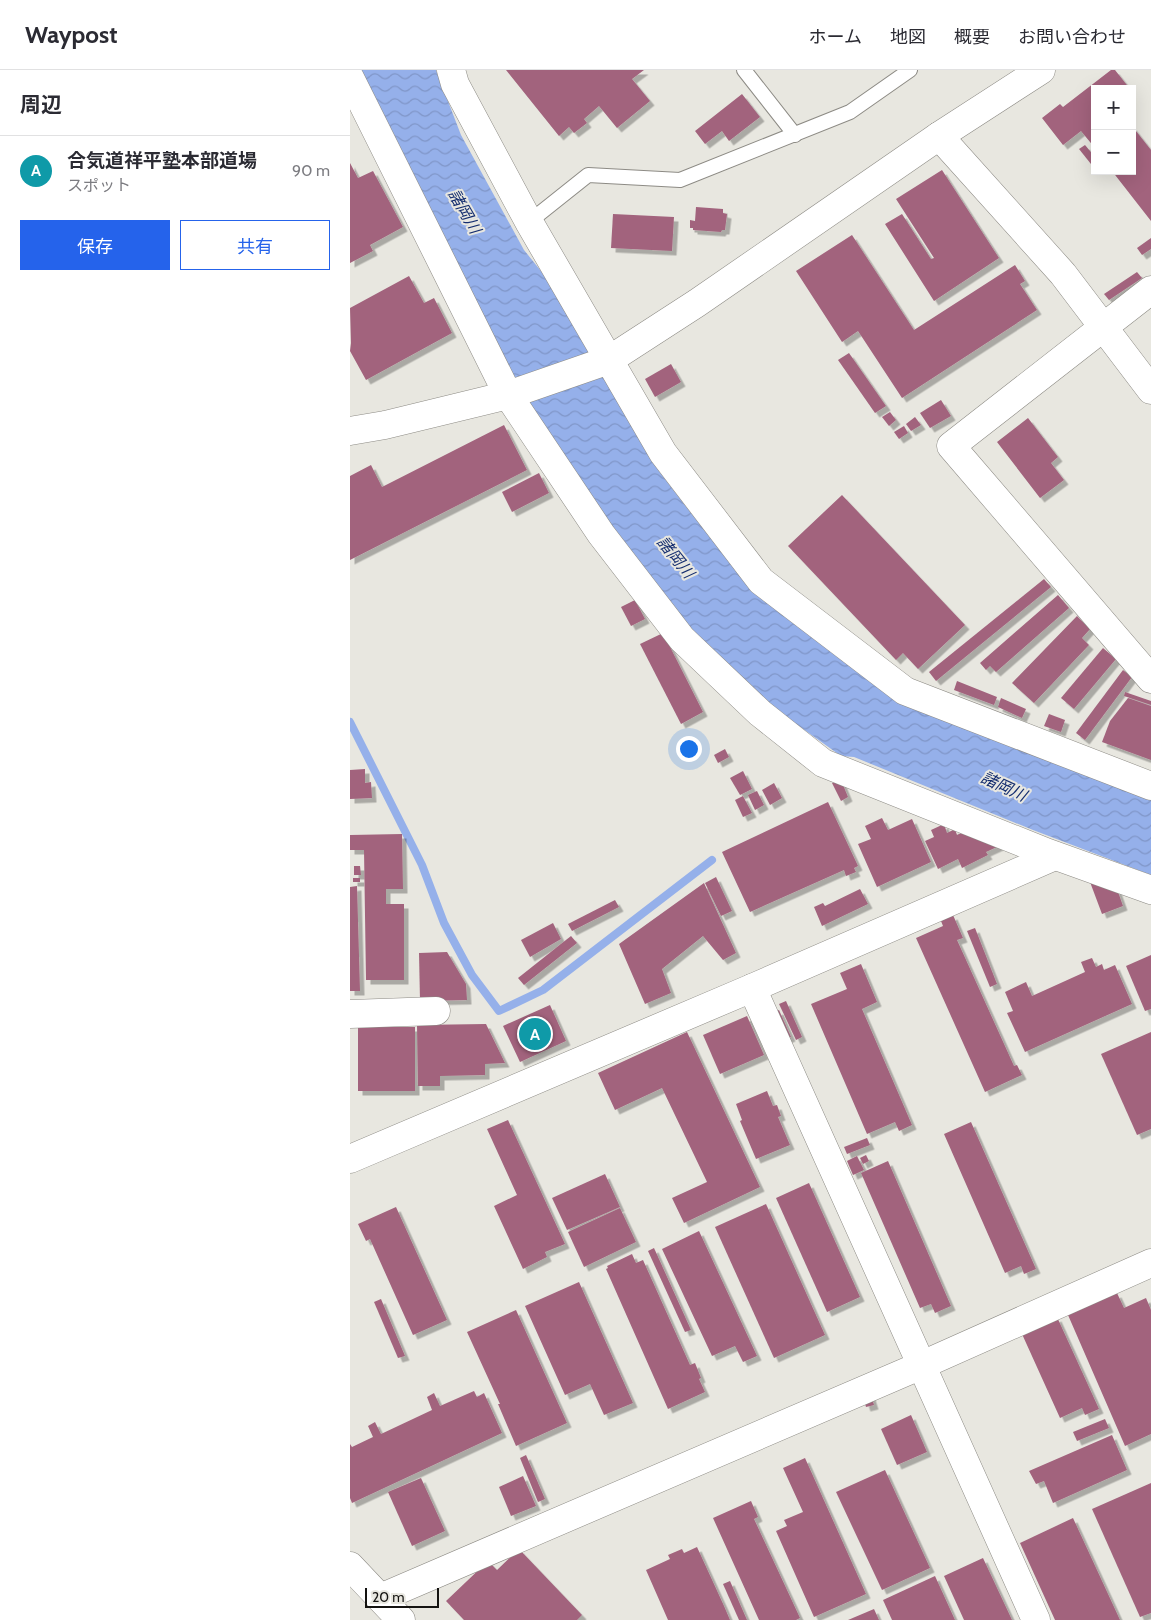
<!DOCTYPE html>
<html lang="ja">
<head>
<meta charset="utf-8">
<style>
  body { margin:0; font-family:Cabin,"Noto Sans JP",sans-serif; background:#f2f2f3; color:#2b2b33 }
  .controls { position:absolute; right:15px; top:15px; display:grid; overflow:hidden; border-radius:0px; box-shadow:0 5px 20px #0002 }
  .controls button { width:45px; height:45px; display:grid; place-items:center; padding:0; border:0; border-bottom:1px solid #e1e1e2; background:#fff; color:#2b2b33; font:25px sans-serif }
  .scale { position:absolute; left:15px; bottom:12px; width:74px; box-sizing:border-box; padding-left:5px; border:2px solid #141311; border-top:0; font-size:14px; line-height:18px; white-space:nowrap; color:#141311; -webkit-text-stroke:4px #e8e7e0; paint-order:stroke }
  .you { position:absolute; left:338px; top:678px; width:18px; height:18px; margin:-12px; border:4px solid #fff; border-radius:50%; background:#1a73e8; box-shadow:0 0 0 8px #1a73e833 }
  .badge { display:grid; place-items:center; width:32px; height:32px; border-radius:50%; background:#2563eb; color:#fff; font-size:16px; font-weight:700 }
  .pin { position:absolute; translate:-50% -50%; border:2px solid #fff; box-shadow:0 1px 5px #0006 }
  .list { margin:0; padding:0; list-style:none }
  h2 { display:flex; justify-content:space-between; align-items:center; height:65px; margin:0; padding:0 20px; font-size:21px }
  h2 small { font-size:16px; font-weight:400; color:#7c7c81 }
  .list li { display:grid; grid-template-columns:32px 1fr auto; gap:15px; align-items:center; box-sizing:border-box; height:70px; padding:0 20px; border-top:1px solid #e1e1e2 }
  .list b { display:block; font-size:19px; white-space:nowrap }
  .list p { margin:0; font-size:16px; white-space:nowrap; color:#7c7c81 }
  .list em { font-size:16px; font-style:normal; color:#7c7c81 }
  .actions { display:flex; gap:10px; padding:15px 20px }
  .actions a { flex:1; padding:11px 0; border:1px solid #2563eb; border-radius:0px; text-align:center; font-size:18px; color:#2563eb }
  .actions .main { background:#2563eb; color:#fff }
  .map { position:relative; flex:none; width:801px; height:1550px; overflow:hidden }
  header { display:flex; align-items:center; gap:30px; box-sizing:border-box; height:70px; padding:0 25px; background:#fff; border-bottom:1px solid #e1e1e2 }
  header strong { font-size:24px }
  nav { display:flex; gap:28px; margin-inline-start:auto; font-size:18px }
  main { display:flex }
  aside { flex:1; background:#fff }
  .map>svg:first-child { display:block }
  .water { fill:url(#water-waves) }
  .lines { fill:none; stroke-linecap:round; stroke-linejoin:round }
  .stream { stroke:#95b0ea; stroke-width:8 }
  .building { fill:#a2637d; filter:url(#shadow) }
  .lane-casing { stroke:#8d8b85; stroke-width:16 }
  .street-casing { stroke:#8d8b85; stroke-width:29 }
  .secondary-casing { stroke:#8d8b85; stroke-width:29 }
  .lane { stroke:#fff; stroke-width:14 }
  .street { stroke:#fff; stroke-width:28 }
  .secondary { stroke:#fff; stroke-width:28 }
  .labels { text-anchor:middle; stroke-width:4; stroke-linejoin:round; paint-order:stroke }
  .water-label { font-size:16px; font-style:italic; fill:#152e6f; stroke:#e8e7e0 }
</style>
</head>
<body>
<header>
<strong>Waypost</strong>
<nav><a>ホーム</a><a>地図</a><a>概要</a><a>お問い合わせ</a></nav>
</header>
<main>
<aside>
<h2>周辺<small></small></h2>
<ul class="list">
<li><span class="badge" style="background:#0f9aa8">A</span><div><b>合気道祥平塾本部道場</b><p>スポット</p></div><em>90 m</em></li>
</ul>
<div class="actions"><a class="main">保存</a><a>共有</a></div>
</aside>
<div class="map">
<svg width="801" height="1550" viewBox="0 0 801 1550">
  <defs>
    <pattern id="water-waves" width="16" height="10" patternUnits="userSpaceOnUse" patternTransform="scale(1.25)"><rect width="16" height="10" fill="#95b0ea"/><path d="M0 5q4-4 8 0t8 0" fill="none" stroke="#8096c8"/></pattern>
    <filter id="shadow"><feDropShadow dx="4.5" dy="4.5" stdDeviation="0" flood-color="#0004"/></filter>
  </defs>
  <rect width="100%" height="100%" fill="#e8e7e0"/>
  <path class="water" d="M6,0H86L111,65L174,180L195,206L309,401L341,443L384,497L473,575L801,724V805L683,760L504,687L491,686L432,644L379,601L317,538L181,343Z"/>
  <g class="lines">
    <path class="stream" d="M0,652L72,795L94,853L122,905L149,941L193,920L362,790"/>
  </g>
  <g class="building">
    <path d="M156,0H294L282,9L300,31L267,58L249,36L234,49L237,53L224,63L219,57L209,66Z"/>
    <path d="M761,0H765L780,19H745V78L731,61L713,75L692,48L710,34L713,37Z"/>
    <path d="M392,24L410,47L379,71L372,61L355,74L345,61Z"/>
    <path d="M782,56L801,80V151L762,101H782Z"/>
    <path d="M735,75L745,87V99L729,79Z"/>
    <path d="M0,93L8,108L23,101L53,157L20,175L23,181L0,193Z"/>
    <path d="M592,100L649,188L584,231L535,154L552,144L581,189L584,188L546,129Z"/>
    <path d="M346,137L373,139V143L377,144L375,160H372L371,162L343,160V158H340V150L345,151Z"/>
    <path d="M263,144L324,147L322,181L261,178Z"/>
    <path d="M502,165L564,260L665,195L675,211L670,214L687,240L552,328L508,261L492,272L446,201Z"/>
    <path d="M801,168V179L792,185L787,178Z"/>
    <path d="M787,202L792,208L759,230L754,224Z"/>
    <path d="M59,206L74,233L84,228L102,263L16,310L0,281L1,273L0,238Z"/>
    <path d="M499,283L536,336L525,343L488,290Z"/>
    <path d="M321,294L331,312L305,327L295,309Z"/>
    <path d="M591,330L601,346L580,358L570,343Z"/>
    <path d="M540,342L546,350L539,356L532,347Z"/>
    <path d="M565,347L571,355L561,361L556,354Z"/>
    <path d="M678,348L708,387L701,393L714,410L690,428L647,372Z"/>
    <path d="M154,355L177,400L0,490V406L21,395L32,417Z"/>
    <path d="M554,356L558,363L549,369L544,362Z"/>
    <path d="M189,403L199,423L162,442L152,422Z"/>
    <path d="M492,425L615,555L568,599L553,583L546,590L438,476Z"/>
    <path d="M694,509L701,517L586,611L579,602Z"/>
    <path d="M708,525L719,538L646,602L640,596L636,600L630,593Z"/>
    <path d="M285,530L295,549L281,556L271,537Z"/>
    <path d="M727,546L740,559L732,568L739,575L684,633L662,613Z"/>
    <path d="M313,563L353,642L331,654L290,574Z"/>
    <path d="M753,578L766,589L724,639L711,628Z"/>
    <path d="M773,600L782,607L735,670L726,663Z"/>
    <path d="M607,611L647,627L644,635L604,620Z"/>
    <path d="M775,622L801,631V635L774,626Z"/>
    <path d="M651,628L676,639L672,648L648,637Z"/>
    <path d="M778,628L801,636V690L752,672L760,651Z"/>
    <path d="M699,644L715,650L711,662L694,656Z"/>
    <path d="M375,679L379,687L368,693L364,685Z"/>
    <path d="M15,699V713L21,712L22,728L0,729V700Z"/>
    <path d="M393,701L402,719L390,725L380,708Z"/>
    <path d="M491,710L498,727L491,731L482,713Z"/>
    <path d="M424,713L432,728L420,735L412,720Z"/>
    <path d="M407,721L414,735L405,740L398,725Z"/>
    <path d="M393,726L402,743L393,747L385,730Z"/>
    <path d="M478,732L508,796L504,798L506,802L496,806L494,800L400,842L372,782Z"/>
    <path d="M532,748L538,760L562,749L581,792L527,817L508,774L521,769L515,756Z"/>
    <path d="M594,754L597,763L605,759L607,765L622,758L649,776L636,782L638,785L612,798L608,789L588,799L575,771L584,767L581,760Z"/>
    <path d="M52,764L53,819H36V834H54V910H16L14,780H0V765Z"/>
    <path d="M4,796H10L11,805H4Z"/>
    <path d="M366,807L382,841L371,846L355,813Z"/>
    <rect x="3" y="808" width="7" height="4"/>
    <path d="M740,812H758L762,821L767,819L773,836L752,844Z"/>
    <path d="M354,813L386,883L373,890L353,866L312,899L321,923L295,934L269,874Z"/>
    <path d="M7,816L10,921H0V817Z"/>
    <path d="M510,819L518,834L472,856L464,837L473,833L475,836Z"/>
    <path d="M265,830L269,837L222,861L218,854Z"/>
    <path d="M603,845L613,868L607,870L664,996L667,995L672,1005L635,1022L566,868L593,856L591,851Z"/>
    <path d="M203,853L211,869L180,887L171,870Z"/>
    <path d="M625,858L647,914L640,917L617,861Z"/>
    <path d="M221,866L227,873L174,915L168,908Z"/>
    <path d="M97,882L116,914L117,930L70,931L69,883Z"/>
    <path d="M801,885V939L795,941L776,896Z"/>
    <path d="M742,888L746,897L752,894L754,900L765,895L782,934L675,982L657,943L663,941L655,922L676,912L682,926L735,902L731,892Z"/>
    <path d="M511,894L527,932L512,939L562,1055L549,1061L545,1052L517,1064L461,934L497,919L490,903Z"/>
    <path d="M436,931L452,967L446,970L429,934Z"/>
    <path d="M200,935L216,971L170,992L153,956Z"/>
    <path d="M429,940L441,967L431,971L419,944Z"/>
    <path d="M397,946L414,985L370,1004L353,965Z"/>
    <path d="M136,954L155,993L135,994V1005L90,1006V1016H68L67,955Z"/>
    <rect x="8" y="957" width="57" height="64"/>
    <path d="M337,962L410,1117L334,1153L322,1128L357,1112L312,1018L265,1040L248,1003Z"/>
    <path d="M801,962V1059L787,1065L751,984Z"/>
    <path d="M417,1021L423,1036L427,1035L431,1046L428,1047L440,1075L406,1089L390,1051L392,1050L386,1034Z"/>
    <path d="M158,1050L215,1174L195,1182L197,1187L173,1199L144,1136L167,1125L137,1059Z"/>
    <path d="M621,1052L686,1199L674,1204L671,1196L655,1203L594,1064Z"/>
    <path d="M517,1068L520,1075L497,1084L494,1077Z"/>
    <path d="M516,1085L519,1091L513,1094L510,1088Z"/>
    <path d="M507,1086L514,1100L503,1105L497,1091Z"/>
    <path d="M538,1091L601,1236L585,1243L581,1234L570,1238L511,1103Z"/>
    <path d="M255,1104L270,1137L217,1160L202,1128Z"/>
    <path d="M459,1113L510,1227L477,1242L426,1128Z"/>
    <path d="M416,1134L475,1265L424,1288L365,1157Z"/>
    <path d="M46,1137L97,1250L63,1265L20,1169L16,1171L8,1154Z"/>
    <path d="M270,1138L286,1172L234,1197L218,1162Z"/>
    <path d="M349,1161L407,1286L393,1292L385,1276L362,1286L312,1179Z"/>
    <path d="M304,1178L341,1260L335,1262L298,1181Z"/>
    <path d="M282,1184L286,1193L293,1190L340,1295L345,1293L351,1308L349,1309L355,1322L318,1339L256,1199L258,1198L257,1196Z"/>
    <path d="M229,1212L283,1333L254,1345L240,1314L215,1325L175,1236Z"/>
    <path d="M767,1223L774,1238L796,1228L801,1240V1364L775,1376L718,1245Z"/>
    <path d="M31,1229L55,1286L48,1288L24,1232Z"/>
    <path d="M166,1240L217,1353L166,1376L148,1334H150L117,1262Z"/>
    <path d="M707,1247L749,1339L735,1345L732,1338L710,1348L672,1264Z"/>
    <path d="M124,1321L127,1327L134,1323L152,1363L2,1433L0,1428V1374L2,1377L23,1367L18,1356L25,1352L31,1364L82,1340L77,1327L84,1323L90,1336Z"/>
    <path d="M520,1322L524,1335L516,1337L512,1325Z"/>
    <path d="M561,1345L577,1382L547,1395L531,1359Z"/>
    <path d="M755,1349L759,1358L727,1371L723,1362Z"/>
    <path d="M762,1365L777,1400L703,1433L694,1411L686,1414L679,1401Z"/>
    <path d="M176,1385L195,1429L188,1432L170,1388Z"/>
    <path d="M455,1388L516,1524L464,1547L426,1461L437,1456L434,1450L453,1442L433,1398Z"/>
    <path d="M535,1400L580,1498L532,1520L486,1422Z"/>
    <path d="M173,1406L186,1436L161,1446L149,1417Z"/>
    <path d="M71,1408L95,1461L62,1476L38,1422Z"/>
    <path d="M801,1413V1543L790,1547L742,1439Z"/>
    <path d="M401,1431L408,1447L404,1449L450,1548L446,1550H409L363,1448Z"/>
    <path d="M723,1448L770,1550H705L670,1473Z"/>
    <path d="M347,1477L374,1536L380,1550H318L296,1500L320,1489L318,1485L332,1479L334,1483Z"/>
    <path d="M169,1479L232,1545L227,1550H114L96,1531L138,1491L147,1500Z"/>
    <path d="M633,1488L662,1550H614L594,1506Z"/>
    <path d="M585,1506L605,1550H542L533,1530Z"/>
    <path d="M380,1511L397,1550H389L373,1514Z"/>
    <path d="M524,1539L529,1550H498Z"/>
  </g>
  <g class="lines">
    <g class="lane-casing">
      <g id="lane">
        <path d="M394,0L445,65"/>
        <path d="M179,152L238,105L330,110L500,42L560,0"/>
      </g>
    </g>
    <g class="street-casing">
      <g id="street">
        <path d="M101,0L105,14L179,152L313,383L411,511L555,621L801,716"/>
        <path d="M0,8L158,325L251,464L332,569L410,643L473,693L698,783L801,820"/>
        <path d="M589,66L713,204L801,320"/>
        <path d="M801,220L601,376L801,609"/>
        <path d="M402,918L686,1550"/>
        <path d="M0,944L86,941"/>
        <path d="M0,1089L402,918L705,786"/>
        <path d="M30,1528L572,1295L801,1193"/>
      </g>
    </g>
    <g class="secondary-casing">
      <g id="secondary">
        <path d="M0,361L35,355L158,325L259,290L347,233L589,66L691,0"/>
        <path d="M0,1496L51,1550"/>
      </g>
    </g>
    <use href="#lane" class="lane"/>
    <use href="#street" class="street"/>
    <use href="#secondary" class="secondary"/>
  </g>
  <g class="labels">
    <g class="water-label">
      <text transform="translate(115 141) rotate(60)" y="6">諸岡川</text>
      <text transform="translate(326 487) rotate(51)" y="6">諸岡川</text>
      <text transform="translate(654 716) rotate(25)" y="6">諸岡川</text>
    </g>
  </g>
</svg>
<div class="controls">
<button>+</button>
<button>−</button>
</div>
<div class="scale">20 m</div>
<div class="you"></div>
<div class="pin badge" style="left:185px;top:964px;background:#0f9aa8">A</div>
</div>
</main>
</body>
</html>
